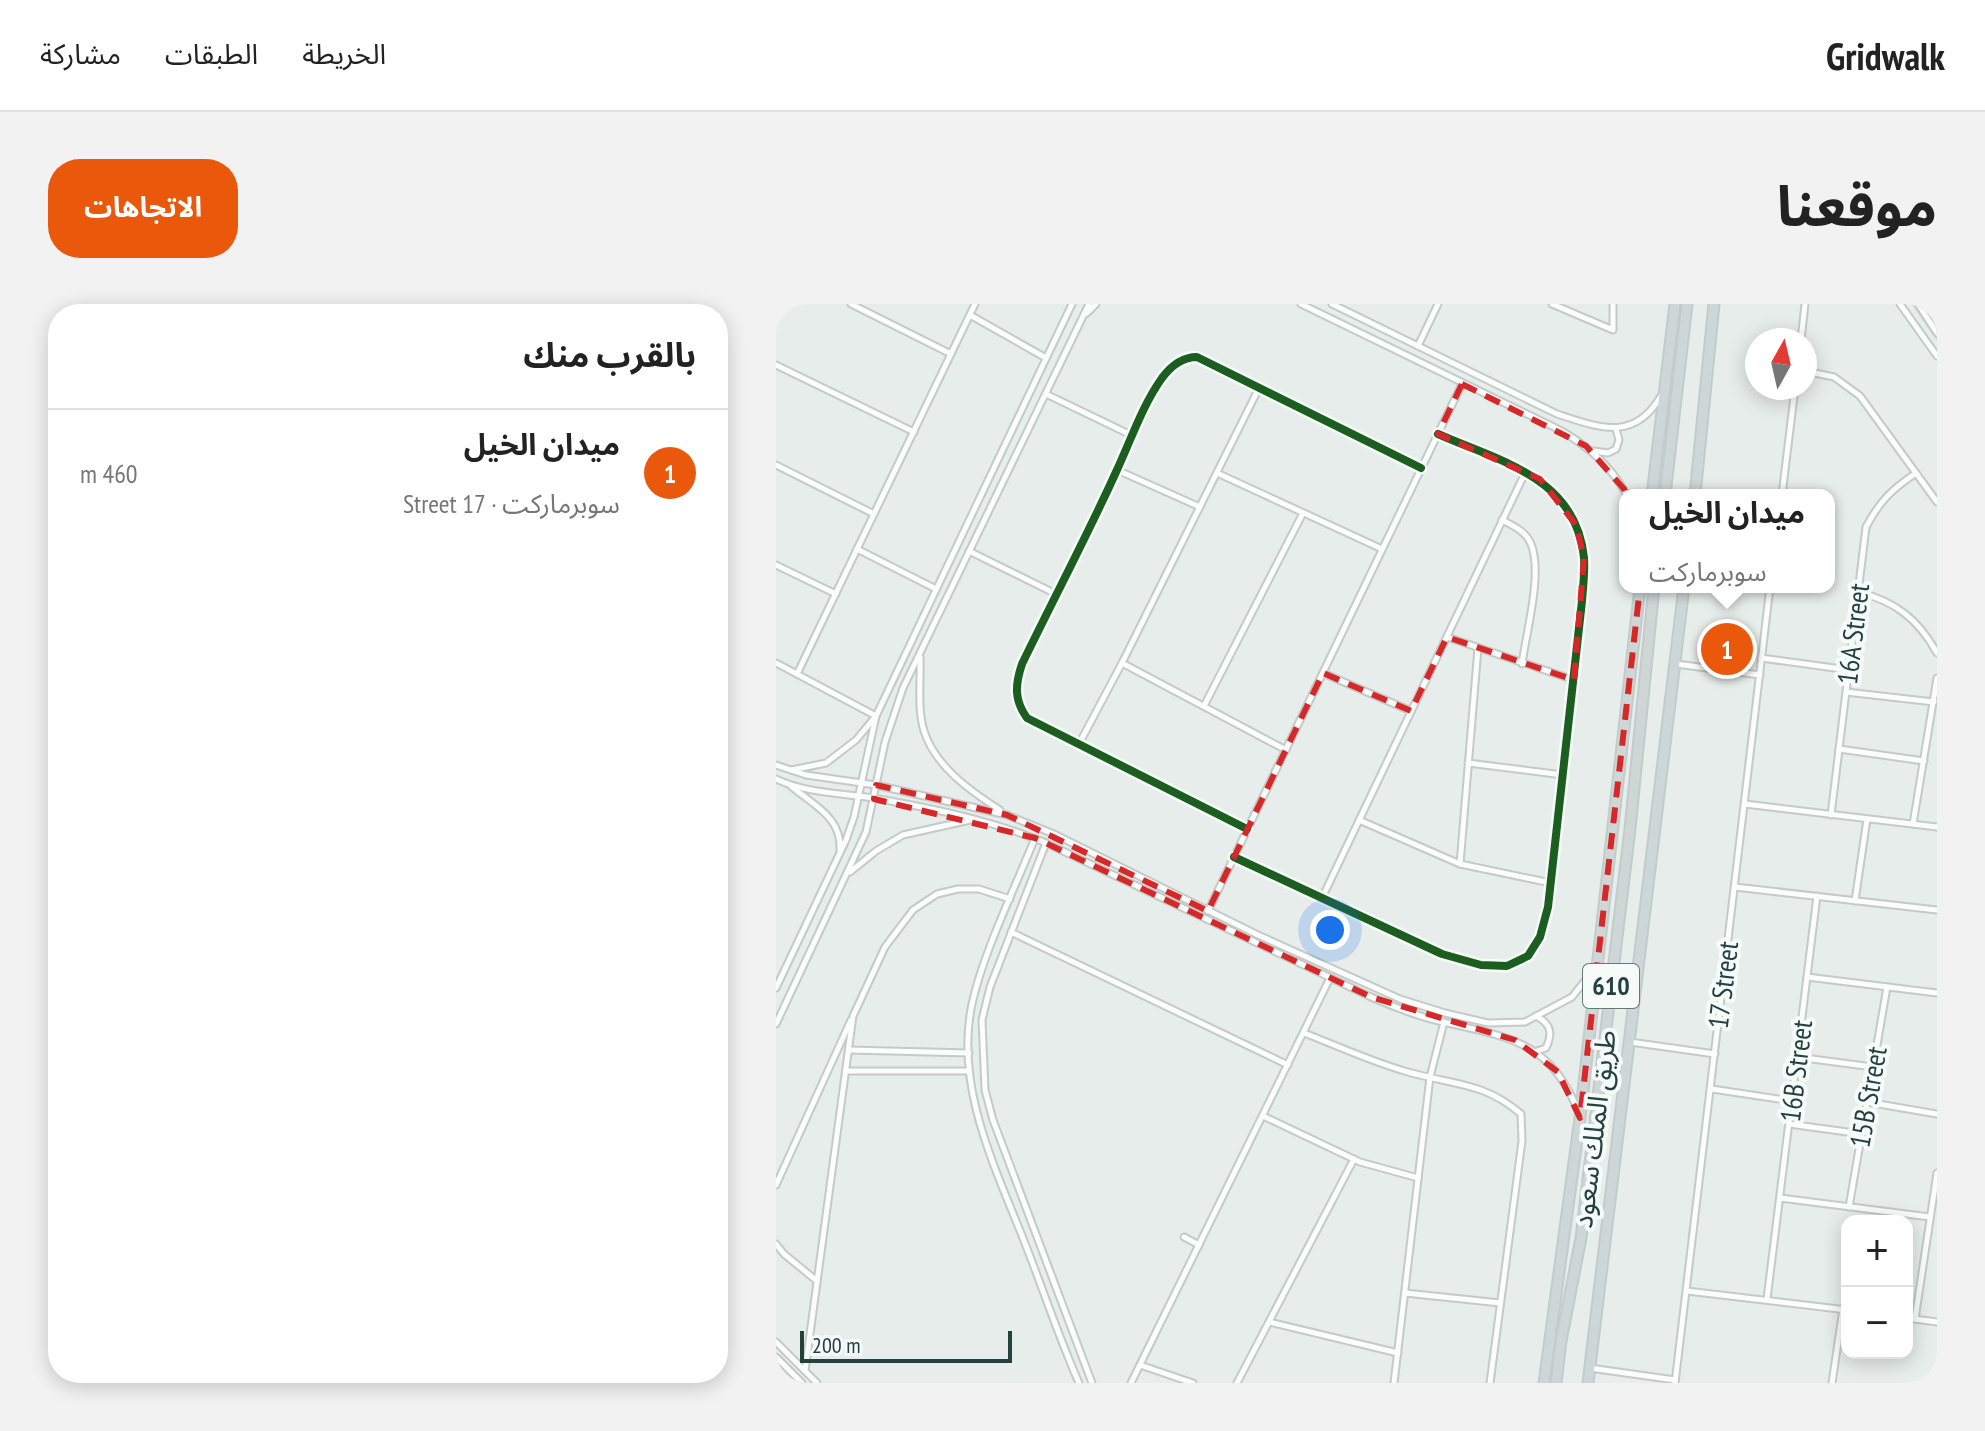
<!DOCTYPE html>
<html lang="ar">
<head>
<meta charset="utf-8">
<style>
  body { margin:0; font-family:"PT Sans Narrow","Noto Sans Arabic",sans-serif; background:#f2f2f2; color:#222; direction:rtl }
  .controls { position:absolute; right:24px; bottom:24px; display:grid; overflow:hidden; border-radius:16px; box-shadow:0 4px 20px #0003 }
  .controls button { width:72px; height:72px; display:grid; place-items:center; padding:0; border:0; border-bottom:2px solid #e0e0e0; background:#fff; color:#222; font:40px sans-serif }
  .compass { position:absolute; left:969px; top:24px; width:72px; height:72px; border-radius:50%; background:#fff; box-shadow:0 4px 20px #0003; rotate:8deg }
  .scale { position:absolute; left:24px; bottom:20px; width:212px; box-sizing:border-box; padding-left:8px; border:4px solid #23423d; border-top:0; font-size:22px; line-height:28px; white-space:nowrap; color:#23423d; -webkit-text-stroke:6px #f6fbf9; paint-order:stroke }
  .you { position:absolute; left:554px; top:626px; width:28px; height:28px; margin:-20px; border:6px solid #fff; border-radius:50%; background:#1a73e8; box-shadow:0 0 0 12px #1a73e833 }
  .badge { display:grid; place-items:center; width:52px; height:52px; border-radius:50%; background:#ea580c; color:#fff; font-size:26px; font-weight:700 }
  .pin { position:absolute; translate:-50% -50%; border:4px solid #fff; box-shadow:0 2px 8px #0006 }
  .popup { position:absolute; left:843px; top:185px; width:216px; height:104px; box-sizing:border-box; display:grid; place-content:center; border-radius:16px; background:#fff; filter:drop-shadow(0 2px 6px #0005); font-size:26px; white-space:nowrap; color:#767676 }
  .popup b { font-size:30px; color:#222 }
  .popup::after { content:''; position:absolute; left:50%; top:100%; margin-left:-16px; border:16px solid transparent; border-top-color:#fff }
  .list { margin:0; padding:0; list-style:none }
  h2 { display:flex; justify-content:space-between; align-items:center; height:104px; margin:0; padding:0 32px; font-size:34px }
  h2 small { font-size:26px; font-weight:400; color:#767676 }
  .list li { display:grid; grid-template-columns:52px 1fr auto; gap:24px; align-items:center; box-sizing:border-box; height:128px; padding:0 32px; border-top:2px solid #e0e0e0 }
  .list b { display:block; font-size:30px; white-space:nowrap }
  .list p { margin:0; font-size:26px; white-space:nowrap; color:#767676 }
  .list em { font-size:26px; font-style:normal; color:#767676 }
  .map { position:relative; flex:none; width:1161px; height:1079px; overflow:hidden; direction:ltr; border-radius:32px }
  header { display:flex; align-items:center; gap:48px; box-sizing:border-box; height:112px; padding:0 40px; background:#fff; border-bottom:2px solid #e0e0e0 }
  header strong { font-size:38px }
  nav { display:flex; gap:44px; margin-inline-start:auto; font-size:28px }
  .intro { display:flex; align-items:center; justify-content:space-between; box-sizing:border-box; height:192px; padding:0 48px }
  h1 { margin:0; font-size:56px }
  .button { padding:20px 36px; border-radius:32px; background:#ea580c; color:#fff; font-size:28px; font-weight:700 }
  main { display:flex; gap:48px; padding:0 48px }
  aside { flex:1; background:#fff; border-radius:32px; box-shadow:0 4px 20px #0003 }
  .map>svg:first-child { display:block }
  .built { fill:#d5dedb }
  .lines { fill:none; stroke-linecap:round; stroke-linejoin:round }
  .street-casing { stroke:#c4cac8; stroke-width:9 }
  .primary-casing { stroke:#c2ccca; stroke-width:13 }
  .street { stroke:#fbfcfc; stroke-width:5 }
  .primary { stroke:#cfd7d6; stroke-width:9 }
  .cycleway-casing { stroke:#f6fbf9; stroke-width:13 }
  .cycleway { stroke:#1b5e20; stroke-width:8 }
  .marked { fill:none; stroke:#d62828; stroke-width:6; stroke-dasharray:16 10; stroke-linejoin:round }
  .labels { text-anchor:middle; stroke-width:8; stroke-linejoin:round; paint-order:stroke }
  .shield { fill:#f6fbf9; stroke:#627a75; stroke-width:2 }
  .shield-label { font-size:26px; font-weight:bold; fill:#23423d }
  .street-label { font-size:28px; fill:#23423d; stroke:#f6fbf9 }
</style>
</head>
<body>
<header>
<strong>Gridwalk</strong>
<nav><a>الخريطة</a><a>الطبقات</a><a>مشاركة</a></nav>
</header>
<div class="intro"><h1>موقعنا</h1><a class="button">الاتجاهات</a></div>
<main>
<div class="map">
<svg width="1161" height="1079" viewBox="0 0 1161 1079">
  <rect width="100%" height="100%" fill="#e7edeb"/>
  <path class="built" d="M1135,0H1161V37Z"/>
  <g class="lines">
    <g class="street-casing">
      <g id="street">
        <path d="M75,0L175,50"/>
        <path d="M525,0L784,126C813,143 834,161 851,191"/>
        <path d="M556,0L781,110C824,124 858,138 885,92"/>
        <path d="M776,0L837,26V0"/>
        <path d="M1124,0L1161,52"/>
        <path d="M1142,0L1161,29"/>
        <path d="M311,9L320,0"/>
        <path d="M194,11L270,54"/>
        <path d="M1025,36L1029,0"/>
        <path d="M642,42L662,0"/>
        <path d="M0,61L138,128"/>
        <path d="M1029,67L1058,73L1084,92L1161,198"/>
        <path d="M270,90L355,131"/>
        <path d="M818,147L832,149L840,145L843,136L840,125"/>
        <path d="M0,161L98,210"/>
        <path d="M341,166L424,203"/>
        <path d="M441,169L606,245"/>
        <path d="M1006,191L1019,84"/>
        <path d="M726,216C737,222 750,227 755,240C767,269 750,329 746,360"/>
        <path d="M81,245L160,285"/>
        <path d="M193,247L280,290"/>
        <path d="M0,261L60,290"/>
        <path d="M1082,288C1119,297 1142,315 1161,349"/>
        <path d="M671,333L798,376"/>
        <path d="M144,353C145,376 141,404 148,427C159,462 194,487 224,506"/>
        <path d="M985,354L1073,366"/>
        <path d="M0,359L100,412L80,436L50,459L15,466"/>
        <path d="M346,359L510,446"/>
        <path d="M900,360L984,371"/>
        <path d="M547,369L635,407"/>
        <path d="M21,370L199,0"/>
        <path d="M1070,388L1158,398"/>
        <path d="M428,402L527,209"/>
        <path d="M303,440L346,359L483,84"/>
        <path d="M1063,445L1148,457"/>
        <path d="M692,459L787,471"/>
        <path d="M0,461L30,471L100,481L231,511L278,530L482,631L624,695L669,709L712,719L749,718L796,693L815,669"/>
        <path d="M0,475C29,489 65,489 97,494C155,504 215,516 270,539L595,693C616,702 637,711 659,716C727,733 773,733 802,807"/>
        <path d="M15,482C37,501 66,513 64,546"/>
        <path d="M969,500L1161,523"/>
        <path d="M1055,511L1090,223C1104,197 1115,186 1140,169"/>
        <path d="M583,516L684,560L775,579"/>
        <path d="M1137,520L1161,374"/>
        <path d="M471,525L251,414C238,396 239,381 246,360C277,296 311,232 340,168C355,136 366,102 386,74C395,62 406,53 421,53L645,164"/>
        <path d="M259,534C239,584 207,649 196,700C178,784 221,867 250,942C268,988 283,1034 303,1079"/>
        <path d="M270,539L214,683L206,716L209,786L217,816L316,1079"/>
        <path d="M458,553L666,650L705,661L731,662L752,652L764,633L772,603L806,297C807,283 809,268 808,254C800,173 725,158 662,130"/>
        <path d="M684,560L702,344"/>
        <path d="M74,568L100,547L127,531L194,516"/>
        <path d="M959,583L1161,606"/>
        <path d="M546,594L749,169"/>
        <path d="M1079,597L1091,515"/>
        <path d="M432,607L686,80"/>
        <path d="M235,628L512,761"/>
        <path d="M1031,673L1161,689"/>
        <path d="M0,684L70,536L78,513L100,412L296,0"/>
        <path d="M760,712C775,720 777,729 770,744L761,747"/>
        <path d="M0,720L90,528L109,438L127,384L313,0"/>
        <path d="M528,729C562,742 596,758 632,768C677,781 708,778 745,810L746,837L714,1079"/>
        <path d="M854,738L939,750"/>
        <path d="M73,746L193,749"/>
        <path d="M1021,753L1097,763"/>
        <path d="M70,767H193"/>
        <path d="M936,785L1016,797"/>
        <path d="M1091,798L1161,810"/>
        <path d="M487,812L584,858L642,874"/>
        <path d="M1013,820L1086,830"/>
        <path d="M0,881L75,716"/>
        <path d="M1004,894L1154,913"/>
        <path d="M1073,903L1111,683"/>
        <path d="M408,933L423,941"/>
        <path d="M0,940L8,950L41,977"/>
        <path d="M911,987L1071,1006"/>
        <path d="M629,989L724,999"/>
        <path d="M991,995L1041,592"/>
        <path d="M1131,1014L1161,1018"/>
        <path d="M1139,1015L1161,869"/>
        <path d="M493,1018L622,1049"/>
        <path d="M0,1038L41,1079"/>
        <path d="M0,1053L26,1079"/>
        <path d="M364,1061L417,1079"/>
        <path d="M814,1064L899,1076"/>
        <path d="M29,1067L77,712L109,643L137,606L161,590L182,585H203L234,595"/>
        <path d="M355,1079L554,674"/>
        <path d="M461,1079L578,855"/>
        <path d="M618,1079L654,773L668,718"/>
        <path d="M899,1079L994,283"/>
        <path d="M1056,1079L1067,1005"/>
      </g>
    </g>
    <g class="primary-casing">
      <g id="primary">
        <path d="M876,191L899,0"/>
        <path d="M889,191L911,0"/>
        <path d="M919,191L938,0"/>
        <path d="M768,1079L804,814L864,283"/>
        <path d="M780,1079L785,1037L805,934L854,525L878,283"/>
        <path d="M812,1079L908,283"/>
      </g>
    </g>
    <use href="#street" class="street"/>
    <use href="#primary" class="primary"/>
    <g class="cycleway-casing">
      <g id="cycleway">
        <path d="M471,525L251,414C238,396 239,381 246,360C277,296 311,232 340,168C355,136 366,102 386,74C395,62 406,53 421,53L645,164"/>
        <path d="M458,553L666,650L705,661L731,662L752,652L764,633L772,603L806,297C807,283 809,268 808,254C800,173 725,158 662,130"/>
      </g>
    </g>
    <use href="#cycleway" class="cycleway"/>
  </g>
  <path class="marked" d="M686,80L810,142L848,185L869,239L804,814L782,768L739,736L595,693L259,534L98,495L100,481L231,511L432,607L547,369L635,407L671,333L798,376L808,254L800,221L764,175L662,130Z"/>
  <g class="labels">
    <rect class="shield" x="807" y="660" width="56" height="44" rx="6"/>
    <g class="shield-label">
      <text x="835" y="691">610</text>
    </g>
    <g class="street-label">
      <text transform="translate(1077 330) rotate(-83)" y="10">16A Street</text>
      <text transform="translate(947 681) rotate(-83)" y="10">17 Street</text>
      <text transform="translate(1020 767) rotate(-83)" y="10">16B Street</text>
      <text transform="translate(1092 793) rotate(-80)" y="10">15B Street</text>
      <text transform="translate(818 825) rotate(-83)" y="10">طريق الملك سعود</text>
    </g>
  </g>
</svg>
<div class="controls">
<button>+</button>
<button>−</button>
</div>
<svg class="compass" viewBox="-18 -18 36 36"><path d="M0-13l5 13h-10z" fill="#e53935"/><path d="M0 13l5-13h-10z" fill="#767676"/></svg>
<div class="scale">200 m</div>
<div class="you"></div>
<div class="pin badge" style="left:951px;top:345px">1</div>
<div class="popup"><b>ميدان الخيل</b>سوبرماركت</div>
</div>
<aside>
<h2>بالقرب منك<small></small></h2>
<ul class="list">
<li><span class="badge">1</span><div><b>ميدان الخيل</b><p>سوبرماركت · 17 Street</p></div><em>460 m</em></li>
</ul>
</aside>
</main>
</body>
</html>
